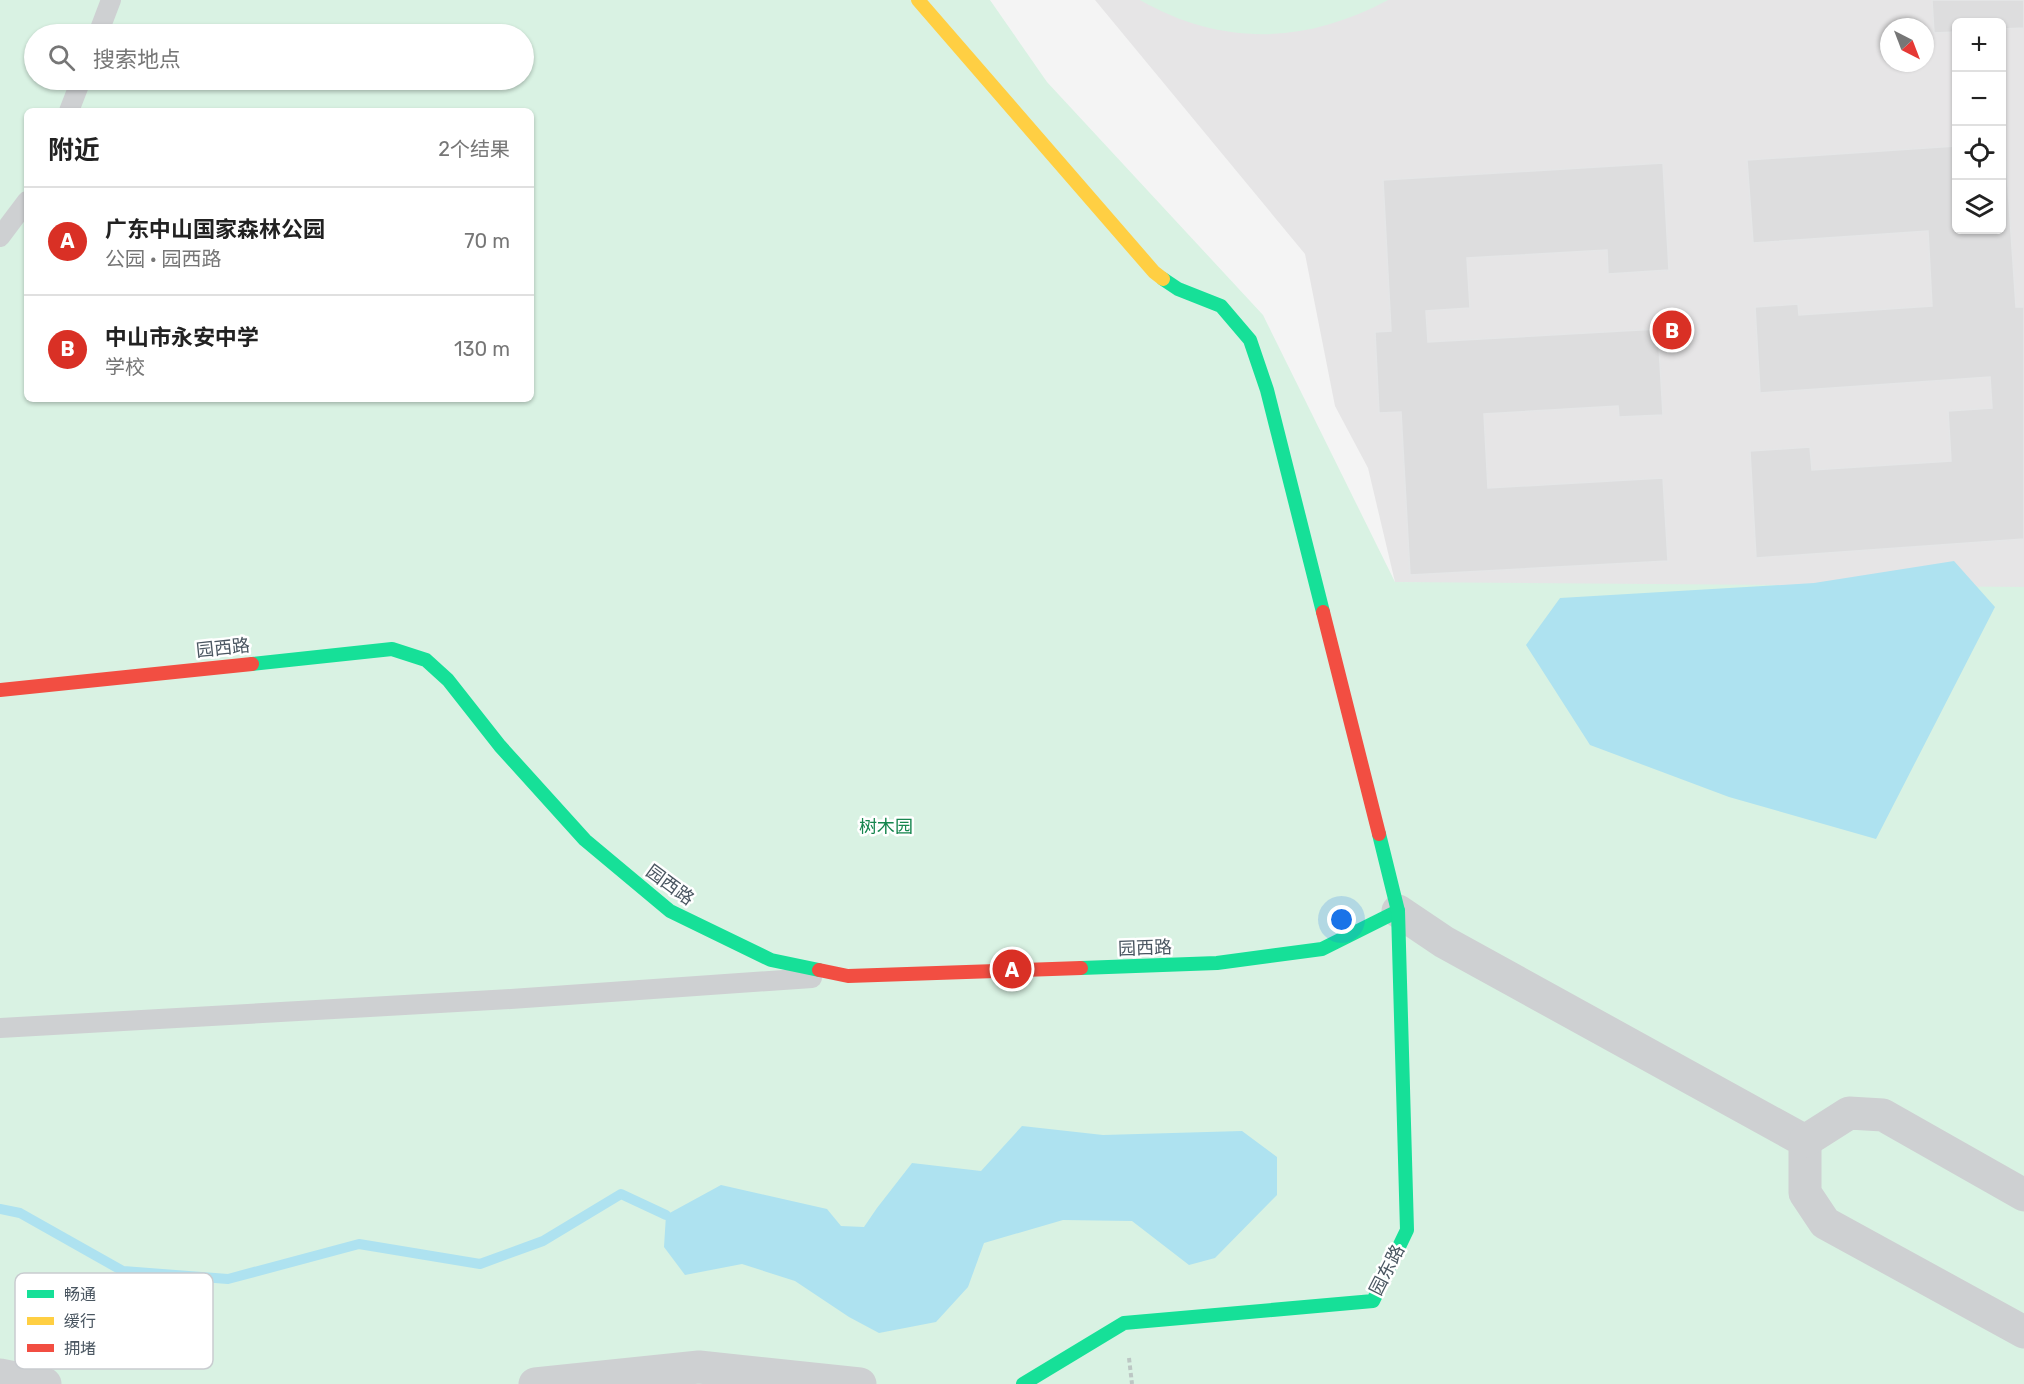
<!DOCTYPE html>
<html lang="zh">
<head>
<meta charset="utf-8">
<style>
  body { margin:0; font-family:Rubik,"Noto Sans SC",sans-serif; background:#f6f6f6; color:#222 }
  .controls { position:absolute; right:18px; top:18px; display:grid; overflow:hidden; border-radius:9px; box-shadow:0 2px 4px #0004 }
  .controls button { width:54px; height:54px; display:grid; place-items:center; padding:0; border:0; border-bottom:2px solid #e0e0e0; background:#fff; color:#222; font:30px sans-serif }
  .compass { position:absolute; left:1880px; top:18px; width:54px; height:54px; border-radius:50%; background:#fff; box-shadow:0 2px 4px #0004; rotate:138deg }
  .you { position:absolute; left:1342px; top:920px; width:21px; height:21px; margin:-15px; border:4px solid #fff; border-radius:50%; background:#1a73e8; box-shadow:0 0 0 9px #1a73e833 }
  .badge { display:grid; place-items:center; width:39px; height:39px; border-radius:50%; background:#d93025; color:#fff; font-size:20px; font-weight:700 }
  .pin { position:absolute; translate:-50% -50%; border:3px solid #fff; box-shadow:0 2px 6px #0006 }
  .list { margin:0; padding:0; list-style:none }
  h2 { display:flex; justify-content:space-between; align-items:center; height:78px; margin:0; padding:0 24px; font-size:26px }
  h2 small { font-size:20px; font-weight:400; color:#767676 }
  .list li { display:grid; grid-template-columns:39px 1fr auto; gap:18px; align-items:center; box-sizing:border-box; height:108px; padding:0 24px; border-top:2px solid #e0e0e0 }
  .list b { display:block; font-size:22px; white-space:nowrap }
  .list p { margin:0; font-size:20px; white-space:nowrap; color:#767676 }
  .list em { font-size:20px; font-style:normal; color:#767676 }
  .icon { flex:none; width:33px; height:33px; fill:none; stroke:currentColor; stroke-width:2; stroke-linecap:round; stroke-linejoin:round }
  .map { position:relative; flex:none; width:2024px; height:1384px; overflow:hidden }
  .search { position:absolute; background:#fff; box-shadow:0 2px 4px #0004; left:24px; top:24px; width:510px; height:66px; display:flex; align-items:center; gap:15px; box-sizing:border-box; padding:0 21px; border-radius:33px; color:#767676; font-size:22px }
  .panel { position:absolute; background:#fff; box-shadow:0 2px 4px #0004; left:24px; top:108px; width:510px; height:294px; border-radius:9px }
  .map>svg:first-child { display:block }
  .education { fill:#e6e5e6; fill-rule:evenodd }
  .green { fill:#d9f2e3; fill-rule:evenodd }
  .water { fill:#aee2f0 }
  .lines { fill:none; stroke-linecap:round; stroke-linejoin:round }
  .stream { stroke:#aee2f0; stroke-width:10 }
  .building { fill:#ddddde; stroke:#e5e6e7; stroke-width:1.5 }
  .path { stroke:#bcc7c4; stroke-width:4; stroke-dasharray:4.5 3; stroke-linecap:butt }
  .lane { stroke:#ced0d2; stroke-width:20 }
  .street { stroke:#ced0d2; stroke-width:33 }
  .fast { stroke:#16e098; stroke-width:14 }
  .slow { stroke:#ffcf43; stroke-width:14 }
  .jam { stroke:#f24e42; stroke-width:14 }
  .labels { text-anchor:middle; stroke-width:5; stroke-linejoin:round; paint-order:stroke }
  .street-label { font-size:18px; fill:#4a5661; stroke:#fff }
  .park-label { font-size:18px; fill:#17864f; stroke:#fff }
  .key { fill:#fff; stroke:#c9ccd0; stroke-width:1.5 }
  .key-label { font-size:16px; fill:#4a5661 }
</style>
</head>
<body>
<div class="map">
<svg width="2024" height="1384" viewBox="0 0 2024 1384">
  <rect width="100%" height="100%" fill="#f4f4f4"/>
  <path class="education" d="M1095,0H2024V588L1534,587L1395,582L1368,468L1335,406L1305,254ZM1956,22H2002V230H1956ZM1889,27H1925V63H1889Z"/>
  <g class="green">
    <path d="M0,0H990L1047,82L1263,315L1395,582L2024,587V1384H0ZM34,34H524V80H34ZM27,111H531V399H27Z"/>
    <path d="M1140,0H1388C1306,44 1222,47 1140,0Z"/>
  </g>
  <g class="water">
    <path d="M1954,561L1995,607L1876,839L1729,797L1590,745L1526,645L1560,598L1814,583Z"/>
    <path d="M1022,1126L1103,1135L1242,1131L1277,1157V1195L1215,1258L1189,1265L1132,1221L1063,1220L984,1243L968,1287L936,1322L879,1333L849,1317L795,1281L742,1264L685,1275L664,1247L666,1215L721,1185L827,1209L841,1226L864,1227L877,1208L912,1163L981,1171Z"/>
  </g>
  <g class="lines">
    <path class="stream" d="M0,1209L20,1213L123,1271L228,1279L359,1244L480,1264L543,1241L621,1194L666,1215"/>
  </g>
  <g class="building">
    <path d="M1932,0H2024V28L2002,29V22H1956V32L1934,33Z"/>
    <path d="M2002,143H2005L2016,307H2024V539L1756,558L1750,451L1810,447L1812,470L1951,461L1948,411L1992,408L1990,377L1760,393L1755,307L1798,304L1799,315L1932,306L1928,231L1753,243L1747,160L1956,146V230H2002Z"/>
    <path d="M1663,163L1669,270L1608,274L1607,250L1467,258L1470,308L1426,311L1428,342L1658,329L1663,415L1619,417L1618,406L1484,414L1488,488L1663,478L1668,561L1410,575L1401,412L1379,413L1375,332L1391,331L1383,180Z"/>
  </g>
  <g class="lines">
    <path class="path" d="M1129,1358L1132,1384"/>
    <g class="lane">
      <path d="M98,34L111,0"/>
      <path d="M69,111L81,80"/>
      <path d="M0,237L27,201"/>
      <path d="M0,1028L511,999L812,978"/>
    </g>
    <g class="street">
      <path d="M1398,911L1444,942L1805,1141V1193L1825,1223L2024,1332"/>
      <path d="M1805,1141L1849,1113L1883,1115L2024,1195"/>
      <path d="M0,1375L45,1384"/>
      <path d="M535,1384L699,1367L860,1384"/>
    </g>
    <g class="fast">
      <path d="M1163,279L1178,289L1221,306L1250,340L1267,390L1323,612"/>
      <path d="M252,664L392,649L426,660L448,680L500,746L585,840L670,911L771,960L819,970"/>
      <path d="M1081,968L1217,963L1322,949L1398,911"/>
      <path d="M1023,1384L1124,1323L1373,1301L1407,1230L1398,911L1379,834"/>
    </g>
    <path class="slow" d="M918,0L1154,272L1163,279"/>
    <g class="jam">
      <path d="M1323,612L1379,834"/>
      <path d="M0,690L252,664"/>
      <path d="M819,970L848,976L1081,968"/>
    </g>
  </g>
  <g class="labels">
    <g class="street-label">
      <text transform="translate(223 648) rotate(-6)" y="6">园西路</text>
      <text transform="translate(670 885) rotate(36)" y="6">园西路</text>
      <text transform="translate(1145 948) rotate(-2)" y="6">园西路</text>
      <text transform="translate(1387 1270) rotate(-63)" y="6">园东路</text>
    </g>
    <g class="park-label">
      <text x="886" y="833">树木园</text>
    </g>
  </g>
  <rect x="15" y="1273" width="198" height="96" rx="9" class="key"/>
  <rect x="27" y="1290" width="27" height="8" fill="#16e098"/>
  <rect x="27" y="1317" width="27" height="8" fill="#ffcf43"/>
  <rect x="27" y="1344" width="27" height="8" fill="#f24e42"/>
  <g class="key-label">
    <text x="64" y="1300">畅通</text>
    <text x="64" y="1327">缓行</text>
    <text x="64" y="1354">拥堵</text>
  </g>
</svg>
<div class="controls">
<button>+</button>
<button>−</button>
<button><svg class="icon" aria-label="locate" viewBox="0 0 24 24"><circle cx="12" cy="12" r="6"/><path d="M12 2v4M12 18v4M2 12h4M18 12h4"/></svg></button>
<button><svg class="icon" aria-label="layers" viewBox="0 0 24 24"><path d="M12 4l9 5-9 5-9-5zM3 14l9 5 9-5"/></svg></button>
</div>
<svg class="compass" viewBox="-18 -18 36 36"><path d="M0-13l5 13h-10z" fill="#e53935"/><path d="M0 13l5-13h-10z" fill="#767676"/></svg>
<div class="you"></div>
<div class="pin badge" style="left:1012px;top:969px">A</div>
<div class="pin badge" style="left:1672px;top:330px">B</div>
<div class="search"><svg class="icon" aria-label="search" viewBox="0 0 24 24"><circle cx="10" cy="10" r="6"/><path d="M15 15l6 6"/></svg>搜索地点</div>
<section class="panel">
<h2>附近<small>2个结果</small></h2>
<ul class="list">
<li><span class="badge">A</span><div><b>广东中山国家森林公园</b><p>公园 · 园西路</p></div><em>70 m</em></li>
<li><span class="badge">B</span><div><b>中山市永安中学</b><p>学校</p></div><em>130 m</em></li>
</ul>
</section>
</div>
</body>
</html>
